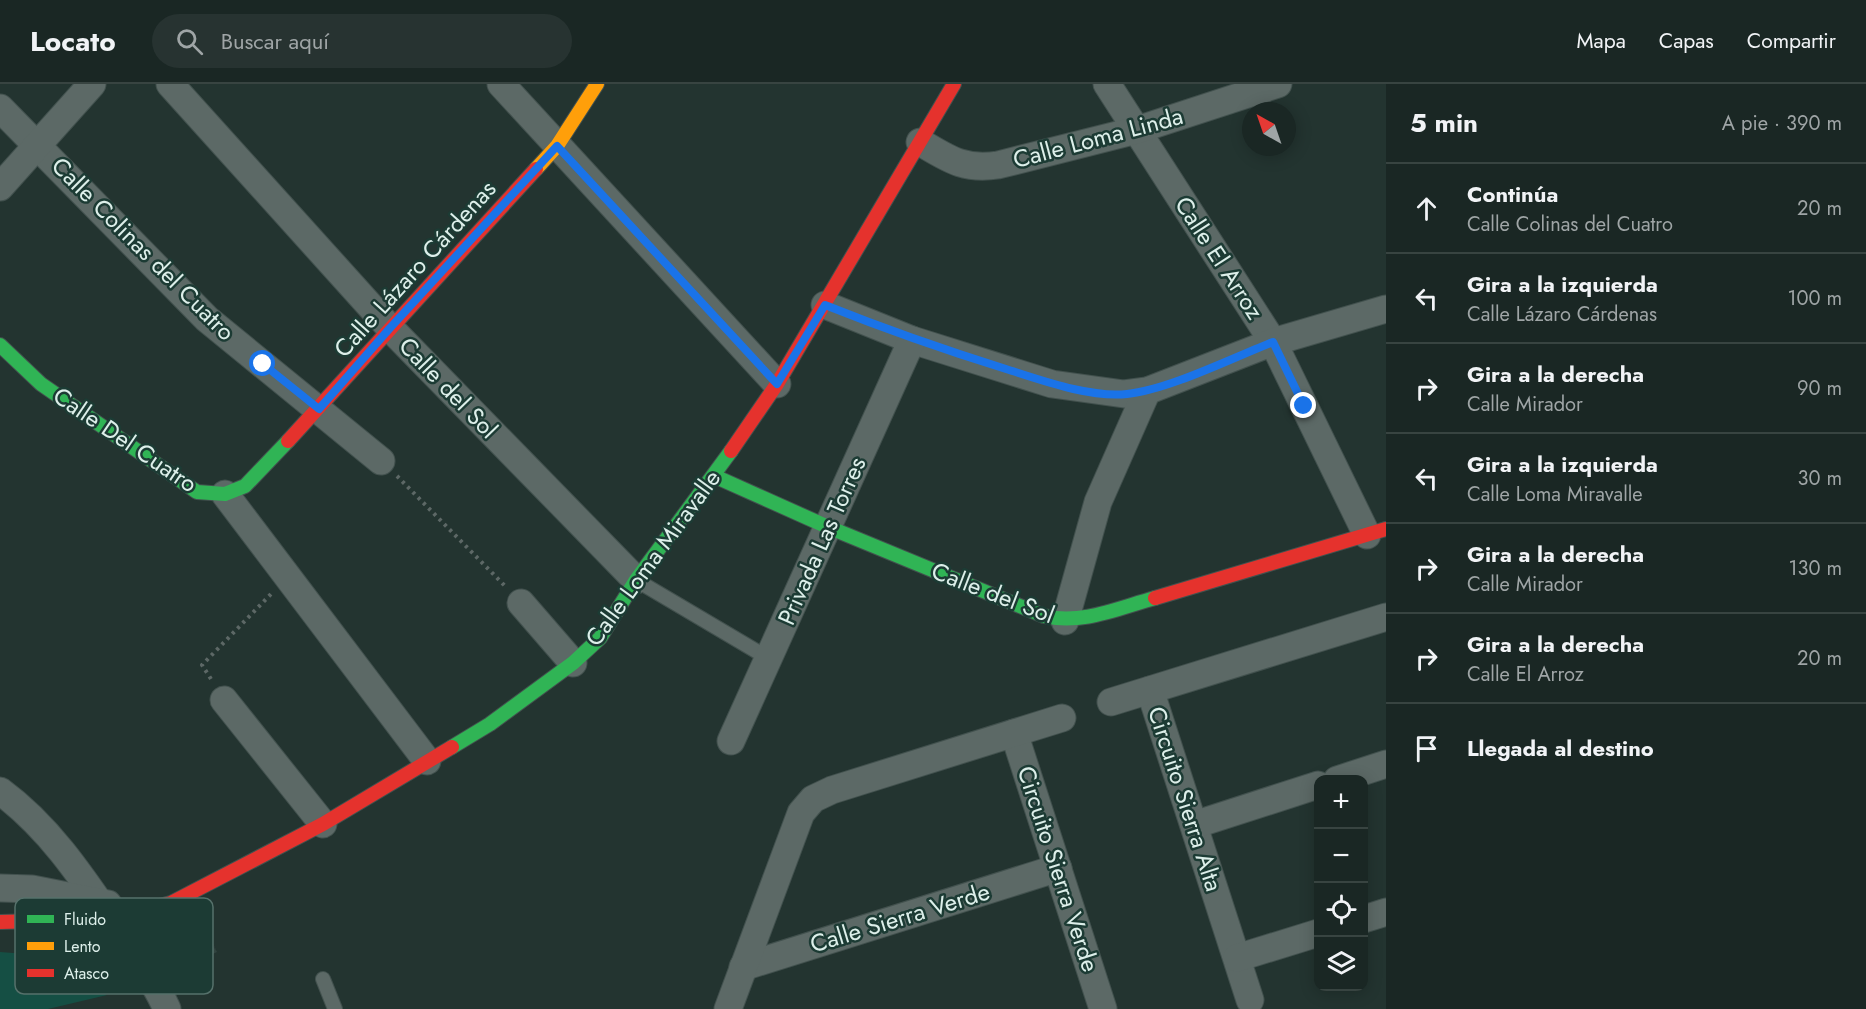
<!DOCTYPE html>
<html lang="es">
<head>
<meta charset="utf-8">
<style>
  body { margin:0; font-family:Jost,sans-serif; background:#273331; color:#f1f3f6 }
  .controls { position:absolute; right:18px; bottom:18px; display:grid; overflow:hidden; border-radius:12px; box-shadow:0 3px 15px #0003 }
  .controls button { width:54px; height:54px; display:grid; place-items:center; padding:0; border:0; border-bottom:2px solid #384441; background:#1a2724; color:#f1f3f6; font:30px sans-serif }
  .compass { position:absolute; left:1242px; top:18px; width:54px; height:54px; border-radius:50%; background:#1a2724; box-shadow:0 3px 15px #0003; rotate:320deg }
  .stop { position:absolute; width:18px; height:18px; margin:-14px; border:4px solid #1a73e8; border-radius:50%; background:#fff }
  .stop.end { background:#1a73e8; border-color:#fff; box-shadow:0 2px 6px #0008 }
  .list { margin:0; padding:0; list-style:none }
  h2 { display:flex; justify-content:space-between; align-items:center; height:78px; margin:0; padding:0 24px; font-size:26px }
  h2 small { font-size:20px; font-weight:400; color:#9fa5a6 }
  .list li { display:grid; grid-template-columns:39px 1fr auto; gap:18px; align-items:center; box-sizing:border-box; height:90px; padding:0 24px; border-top:2px solid #384441 }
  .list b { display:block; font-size:22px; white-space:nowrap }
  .list p { margin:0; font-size:20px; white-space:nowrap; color:#9fa5a6 }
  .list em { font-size:20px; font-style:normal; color:#9fa5a6 }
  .icon { flex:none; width:33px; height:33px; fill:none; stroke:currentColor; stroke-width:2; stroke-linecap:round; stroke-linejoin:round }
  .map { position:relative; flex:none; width:1386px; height:925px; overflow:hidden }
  header { display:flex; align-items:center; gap:36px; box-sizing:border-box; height:84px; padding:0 30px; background:#1a2724; border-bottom:2px solid #384441 }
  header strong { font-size:28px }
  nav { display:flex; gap:33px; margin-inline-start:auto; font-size:21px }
  .search { width:420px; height:54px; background:#273331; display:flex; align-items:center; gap:15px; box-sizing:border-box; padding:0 21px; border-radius:33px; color:#9fa5a6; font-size:22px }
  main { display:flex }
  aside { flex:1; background:#1a2724 }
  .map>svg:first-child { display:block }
  .green { fill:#154f44 }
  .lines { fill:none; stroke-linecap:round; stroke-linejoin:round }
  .lane-casing { stroke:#42514e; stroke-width:16 }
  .street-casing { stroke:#42514e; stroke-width:29 }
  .fast-casing { stroke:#42514e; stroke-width:16 }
  .slow-casing { stroke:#42514e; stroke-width:16 }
  .jam-casing { stroke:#42514e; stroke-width:16 }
  .path { stroke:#5d6866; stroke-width:4; stroke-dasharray:3 4.5; stroke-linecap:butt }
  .lane { stroke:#5c6966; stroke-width:14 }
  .street { stroke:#5c6966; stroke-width:27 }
  .fast { stroke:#30b455; stroke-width:14 }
  .slow { stroke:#ff9f0a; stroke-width:14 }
  .jam { stroke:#e5322d; stroke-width:14 }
  .wall { fill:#324440 }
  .shaded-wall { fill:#293734 }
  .route { stroke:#1a73e8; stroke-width:8 }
  .labels { text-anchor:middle; stroke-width:5; stroke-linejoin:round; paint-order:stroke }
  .street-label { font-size:24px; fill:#ddefea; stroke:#1c3b34 }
  .key { fill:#1c3b34; stroke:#56716b; stroke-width:1.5 }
  .key-label { font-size:16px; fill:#ddefea }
</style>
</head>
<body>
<header>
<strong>Locato</strong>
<div class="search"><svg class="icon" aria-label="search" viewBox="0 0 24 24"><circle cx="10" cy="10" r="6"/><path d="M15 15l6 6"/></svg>Buscar aquí</div>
<nav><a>Mapa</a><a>Capas</a><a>Compartir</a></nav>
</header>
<main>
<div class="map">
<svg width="1386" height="925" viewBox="0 0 1386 925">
  <rect width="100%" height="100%" fill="#233430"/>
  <path class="green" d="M0,868L39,871L107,911L48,925H0Z"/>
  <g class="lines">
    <g class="lane-casing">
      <g id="lane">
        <path d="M636,496L768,574"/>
        <path d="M323,895L335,925"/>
      </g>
    </g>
    <g class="street-casing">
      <g id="street">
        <path d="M170,0L390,244L636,496"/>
        <path d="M501,0L777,300"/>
        <path d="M1107,0L1273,258L1367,451"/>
        <path d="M0,24L207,235L381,377"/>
        <path d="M920,58C949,75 963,86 998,81L1137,46L1278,0"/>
        <path d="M0,103L92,0"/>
        <path d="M825,221L912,256L1052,300L1124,310L1147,307L1273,258L1386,225"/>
        <path d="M225,410L427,677"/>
        <path d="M521,519L573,579"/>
        <path d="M1065,537L1098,418L1147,307"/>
        <path d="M1150,606L1250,916"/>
        <path d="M224,616L323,740"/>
        <path d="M1111,618L1386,533"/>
        <path d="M1014,649L1103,925"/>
        <path d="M731,657L912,256"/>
        <path d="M1337,696L1386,680"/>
        <path d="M0,707C49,743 82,793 116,843C134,869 154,896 167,925"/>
        <path d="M1194,741L1318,701"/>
        <path d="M0,804L32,805L108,820"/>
        <path d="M1364,835L1386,828"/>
        <path d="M1237,874L1318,849"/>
        <path d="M743,883L1058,784"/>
        <path d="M728,925L801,729L813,715L832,706L1062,634"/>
      </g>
    </g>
    <g class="fast-casing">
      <g id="fast">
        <path d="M0,261L41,300L197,408L225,410L245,402L288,357"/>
        <path d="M714,392L828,443L1044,532C1082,541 1118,524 1155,514"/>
        <path d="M452,663L490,640L573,579L600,554L636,496L731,367"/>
      </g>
    </g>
    <g class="slow-casing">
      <path id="slow" d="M536,85L557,62L597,0"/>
    </g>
    <g class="jam-casing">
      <g id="jam">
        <path d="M288,357L536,85"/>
        <path d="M731,367L777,300L954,0"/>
        <path d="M1155,514L1386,445"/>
        <path d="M0,838L111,835L171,819L323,740L452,663"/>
      </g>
    </g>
    <g class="path">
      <path d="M397,392L505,502"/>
      <path d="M211,595L202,581L271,510"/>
    </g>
    <use href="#lane" class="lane"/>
    <use href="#street" class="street"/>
    <use href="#fast" class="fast"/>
    <use href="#slow" class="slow"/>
    <use href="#jam" class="jam"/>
  </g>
  <path class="wall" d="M200,832L217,868L175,888L171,881Z"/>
  <path class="shaded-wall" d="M195,825L200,832L217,868L212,861Z"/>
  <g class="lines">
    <path class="route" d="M263,280L319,325L390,244L557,62L777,300L825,221C885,245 945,266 1006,285C1041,296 1090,314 1127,310C1168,306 1232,274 1273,258L1304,322"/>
  </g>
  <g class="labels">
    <g class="street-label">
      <text transform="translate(1098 54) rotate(-15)" y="8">Calle Loma Linda</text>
      <text transform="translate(143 165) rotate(45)" y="8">Calle Colinas del Cuatro</text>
      <text transform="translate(1219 174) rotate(57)" y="8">Calle El Arroz</text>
      <text transform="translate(415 185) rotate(-48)" y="8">Calle Lázaro Cárdenas</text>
      <text transform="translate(448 304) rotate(46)" y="8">Calle del Sol</text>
      <text transform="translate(125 356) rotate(34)" y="8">Calle Del Cuatro</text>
      <text transform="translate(822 457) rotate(-66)" y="8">Privada Las Torres</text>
      <text transform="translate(653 474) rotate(-54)" y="8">Calle Loma Miravalle</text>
      <text transform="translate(993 509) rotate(21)" y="8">Calle del Sol</text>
      <text transform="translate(1185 715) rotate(72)" y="8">Circuito Sierra Alta</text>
      <text transform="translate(1058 785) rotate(72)" y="8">Circuito Sierra Verde</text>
      <text transform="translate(900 834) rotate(-17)" y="8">Calle Sierra Verde</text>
    </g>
  </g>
  <rect x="15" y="814" width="198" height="96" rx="9" class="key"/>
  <rect x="27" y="831" width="27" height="8" fill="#30b455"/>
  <rect x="27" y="858" width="27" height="8" fill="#ff9f0a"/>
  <rect x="27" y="885" width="27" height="8" fill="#e5322d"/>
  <g class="key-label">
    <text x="64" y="841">Fluido</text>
    <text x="64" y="868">Lento</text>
    <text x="64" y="895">Atasco</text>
  </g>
</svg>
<div class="controls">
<button>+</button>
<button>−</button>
<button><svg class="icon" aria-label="locate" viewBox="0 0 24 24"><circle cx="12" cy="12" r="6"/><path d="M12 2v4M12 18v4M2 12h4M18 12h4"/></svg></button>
<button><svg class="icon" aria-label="layers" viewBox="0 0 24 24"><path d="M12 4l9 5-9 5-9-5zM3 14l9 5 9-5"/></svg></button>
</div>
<svg class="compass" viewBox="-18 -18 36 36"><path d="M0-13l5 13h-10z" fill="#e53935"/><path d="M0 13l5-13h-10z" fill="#9fa5a6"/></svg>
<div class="stop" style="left:263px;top:280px"></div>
<div class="stop end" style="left:1304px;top:322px"></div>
</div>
<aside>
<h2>5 min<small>A pie · 390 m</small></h2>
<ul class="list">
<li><svg class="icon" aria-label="ahead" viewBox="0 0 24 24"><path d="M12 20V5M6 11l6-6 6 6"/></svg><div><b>Continúa</b><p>Calle Colinas del Cuatro</p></div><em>20 m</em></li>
<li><svg class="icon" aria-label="left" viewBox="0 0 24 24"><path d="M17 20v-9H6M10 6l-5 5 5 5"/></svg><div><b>Gira a la izquierda</b><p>Calle Lázaro Cárdenas</p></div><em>100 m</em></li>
<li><svg class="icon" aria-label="right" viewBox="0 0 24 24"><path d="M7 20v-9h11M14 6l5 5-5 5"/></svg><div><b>Gira a la derecha</b><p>Calle Mirador</p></div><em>90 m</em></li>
<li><svg class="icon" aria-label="left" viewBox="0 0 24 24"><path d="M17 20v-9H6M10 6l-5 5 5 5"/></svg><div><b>Gira a la izquierda</b><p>Calle Loma Miravalle</p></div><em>30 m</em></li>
<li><svg class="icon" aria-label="right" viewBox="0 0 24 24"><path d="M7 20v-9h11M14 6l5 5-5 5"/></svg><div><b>Gira a la derecha</b><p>Calle Mirador</p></div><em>130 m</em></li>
<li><svg class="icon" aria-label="right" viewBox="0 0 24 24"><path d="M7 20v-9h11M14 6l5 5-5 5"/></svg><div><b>Gira a la derecha</b><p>Calle El Arroz</p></div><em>20 m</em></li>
<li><svg class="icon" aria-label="arrive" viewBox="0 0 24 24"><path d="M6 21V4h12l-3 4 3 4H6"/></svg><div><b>Llegada al destino</b></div></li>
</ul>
</aside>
</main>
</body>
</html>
